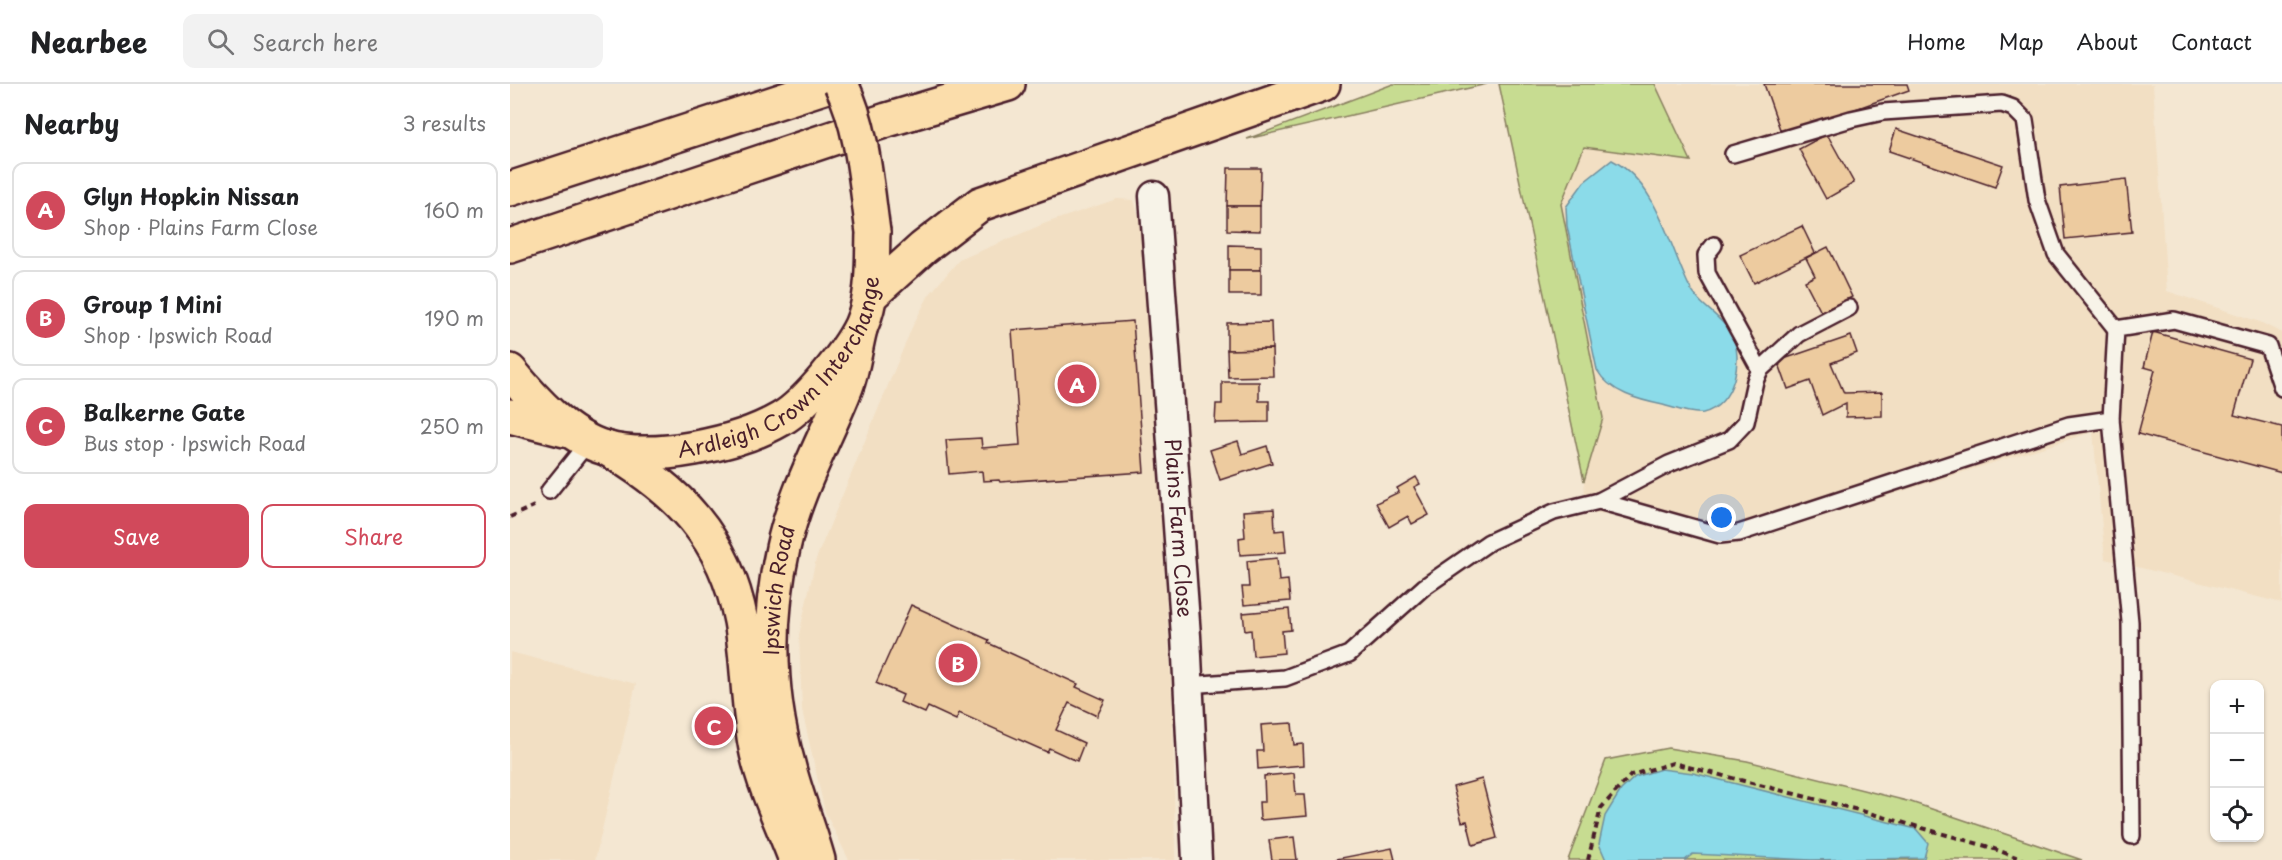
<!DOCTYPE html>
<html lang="en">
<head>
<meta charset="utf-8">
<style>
  body { margin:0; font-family:"Playpen Sans",sans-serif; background:#f2f2f2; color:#202124 }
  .controls { position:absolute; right:18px; bottom:18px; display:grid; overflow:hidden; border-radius:12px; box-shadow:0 2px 4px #0004 }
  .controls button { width:54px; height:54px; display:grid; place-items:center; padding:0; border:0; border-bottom:2px solid #e0e0e0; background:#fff; color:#202124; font:30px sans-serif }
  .you { position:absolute; left:1212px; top:434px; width:21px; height:21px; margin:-15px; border:4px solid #fff; border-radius:50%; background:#1a73e8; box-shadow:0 0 0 9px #1a73e833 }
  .badge { display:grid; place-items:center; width:39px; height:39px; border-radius:50%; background:#d1495b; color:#fff; font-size:20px; font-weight:700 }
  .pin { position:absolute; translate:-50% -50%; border:3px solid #fff; box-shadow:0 2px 6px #0006 }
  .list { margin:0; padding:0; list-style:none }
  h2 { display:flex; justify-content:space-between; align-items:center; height:78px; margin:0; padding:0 24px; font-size:26px }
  h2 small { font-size:20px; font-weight:400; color:#757577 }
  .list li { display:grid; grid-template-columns:39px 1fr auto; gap:18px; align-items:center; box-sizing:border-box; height:96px; margin:0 12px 12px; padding:0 12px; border:2px solid #e0e0e0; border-radius:12px }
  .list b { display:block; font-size:22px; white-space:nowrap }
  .list p { margin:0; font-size:20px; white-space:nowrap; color:#757577 }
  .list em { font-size:20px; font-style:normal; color:#757577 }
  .actions { display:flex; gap:12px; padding:18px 24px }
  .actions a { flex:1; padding:14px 0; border:2px solid #d1495b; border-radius:12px; text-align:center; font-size:21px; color:#d1495b }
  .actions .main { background:#d1495b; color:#fff }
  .icon { flex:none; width:33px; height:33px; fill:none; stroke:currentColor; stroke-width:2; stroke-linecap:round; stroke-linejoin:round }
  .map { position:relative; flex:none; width:1772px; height:776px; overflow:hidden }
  header { display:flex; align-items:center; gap:36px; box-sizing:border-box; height:84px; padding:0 30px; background:#fff; border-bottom:2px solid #e0e0e0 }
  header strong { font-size:28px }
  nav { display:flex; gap:33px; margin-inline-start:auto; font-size:21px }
  .search { width:420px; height:54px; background:#f2f2f2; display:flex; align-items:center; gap:15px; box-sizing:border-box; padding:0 21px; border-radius:12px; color:#757577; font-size:22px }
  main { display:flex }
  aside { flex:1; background:#fff }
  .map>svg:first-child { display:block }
  .built { fill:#f2dfc3 }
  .green { fill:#c7dc91; stroke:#887e5e; stroke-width:1.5 }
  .water { fill:#8bdbe9; stroke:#71909d; stroke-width:1.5 }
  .building { fill:#edcb9f; stroke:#4a1f2b; stroke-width:1.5 }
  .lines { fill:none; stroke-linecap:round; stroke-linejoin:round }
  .service-casing { stroke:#4a1f2b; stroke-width:20 }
  .minor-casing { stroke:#4a1f2b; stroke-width:33 }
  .primary-casing { stroke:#4a1f2b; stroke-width:38 }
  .trunk-casing { stroke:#4a1f2b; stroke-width:38 }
  .path { stroke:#4a1f2b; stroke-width:4; stroke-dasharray:6 4.5; stroke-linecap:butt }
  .service { stroke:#f7f3e8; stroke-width:15 }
  .minor { stroke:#f7f3e8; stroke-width:28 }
  .primary { stroke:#fbddab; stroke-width:33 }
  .trunk { stroke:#fbddab; stroke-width:33 }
  .trunk-bridge-casing { stroke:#4a1f2b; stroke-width:38; stroke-linecap:butt }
  .trunk-bridge { stroke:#fbddab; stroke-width:33 }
  .labels { text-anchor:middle; stroke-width:5; stroke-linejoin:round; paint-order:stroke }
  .street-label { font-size:21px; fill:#4a1f2b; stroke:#f7f3e8 }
</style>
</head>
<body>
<header>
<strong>Nearbee</strong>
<div class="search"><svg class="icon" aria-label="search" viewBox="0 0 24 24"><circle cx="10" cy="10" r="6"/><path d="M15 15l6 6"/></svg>Search here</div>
<nav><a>Home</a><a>Map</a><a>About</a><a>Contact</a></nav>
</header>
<main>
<aside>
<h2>Nearby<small>3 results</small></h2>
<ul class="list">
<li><span class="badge">A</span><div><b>Glyn Hopkin Nissan</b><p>Shop · Plains Farm Close</p></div><em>160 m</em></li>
<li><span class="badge">B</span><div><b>Group 1 Mini</b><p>Shop · Ipswich Road</p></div><em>190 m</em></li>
<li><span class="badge">C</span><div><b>Balkerne Gate</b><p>Bus stop · Ipswich Road</p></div><em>250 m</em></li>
</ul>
<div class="actions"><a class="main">Save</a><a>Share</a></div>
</aside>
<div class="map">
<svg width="1772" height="776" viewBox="0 0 1772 776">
  <rect width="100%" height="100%" fill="#f4e7d2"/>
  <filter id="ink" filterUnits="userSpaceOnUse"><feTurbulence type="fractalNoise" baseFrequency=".0167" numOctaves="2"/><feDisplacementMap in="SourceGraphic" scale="12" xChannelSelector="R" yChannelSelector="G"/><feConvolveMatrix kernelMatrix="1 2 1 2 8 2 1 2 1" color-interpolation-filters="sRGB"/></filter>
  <g filter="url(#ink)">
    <g class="built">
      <path d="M989,0H1643L1657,207L1750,238L1772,249V519L1595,475L1583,348L1228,458L1211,459L1108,431L1076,428L1074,397Z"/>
      <path d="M607,115L624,116L638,167V226L663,628L665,776H339L315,728L292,626L289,551L306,475L403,241L419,211L449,176L536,139Z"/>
      <path d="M0,568L126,600L85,776H0Z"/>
    </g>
    <g class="green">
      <path d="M883,0H977L737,55Z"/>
      <path d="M989,0H1145L1181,77L1074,63L1051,120L1093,334L1074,397Z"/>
      <path d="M1158,664L1237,677L1401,718L1572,776H1058L1096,676Z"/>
    </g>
    <g class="water">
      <path d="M1102,76C1147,99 1159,161 1179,202C1188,221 1210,231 1221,249C1235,274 1224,322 1193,329C1182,331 1164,324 1153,321C1129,316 1100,309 1087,286L1057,142L1056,123L1074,98Z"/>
      <path d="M1151,685L1183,689L1406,745L1418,759L1414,774L1301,776L1183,770L1175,776H1096L1089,760L1095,732L1111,706L1125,693Z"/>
    </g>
    <g class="building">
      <path d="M1254,0H1397L1399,6L1272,51Z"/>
      <path d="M1386,45L1493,81L1485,103L1379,67Z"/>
      <path d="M1317,50L1344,99L1316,115L1289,65Z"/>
      <path d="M718,84H751L750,122H717Z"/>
      <path d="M1616,95L1622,148L1555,155L1550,103Z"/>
      <path d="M717,122H750V147L717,146Z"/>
      <path d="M1292,142L1305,169L1244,199L1230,171Z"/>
      <path d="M719,161L751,162V186H719Z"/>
      <path d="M1318,163L1342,213L1311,228L1295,197L1305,192L1296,174Z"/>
      <rect x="719" y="186" width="32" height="25"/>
      <path d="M623,237L634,388L490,398L489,396L473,397L472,387L439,390L436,356L471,354L472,364L510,361L502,246Z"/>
      <path d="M761,238L762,265L717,266V239Z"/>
      <path d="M1643,248L1740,275L1724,331L1772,343V389L1628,350L1645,286L1634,283Z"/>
      <path d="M1341,252L1347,269L1321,279L1334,309L1372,308V332L1336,333V319L1312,331L1300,297L1278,305L1268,277Z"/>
      <path d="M762,265L763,292L718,293L717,266Z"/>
      <path d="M712,298H749V317H759V338L705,339L706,320H712Z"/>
      <path d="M728,357L732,370L757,362L762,379L710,396L700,366Z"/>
      <path d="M906,393L910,400L904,403L919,431L902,440L898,432L879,443L866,419L889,408L887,404Z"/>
      <path d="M764,425L765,447L774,446L776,468L730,471L729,454L735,453L733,427Z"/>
      <path d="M767,474L769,497L778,496L780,517L734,521L732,503H739L737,477Z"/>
      <path d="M401,521L479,556L478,559L568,600L566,603L595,616L587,632L559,619L546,646L574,659L567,677L539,664L537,668L449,629L446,636L418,623L415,629L390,618L393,611L366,599Z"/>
      <path d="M779,525L781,546L772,547L774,569L743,572L741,546L735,547L733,529Z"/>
      <path d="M782,639L784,661L793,660L794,681L748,685L747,667H753L751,641Z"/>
      <path d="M784,689L786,711H795L797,732L750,736L749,718H755L754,692Z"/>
      <path d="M972,695L987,754L963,761L957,737L952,738L943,703Z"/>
      <path d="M784,753L787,776H762L759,756Z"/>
      <path d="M882,764L885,776H826V775Z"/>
    </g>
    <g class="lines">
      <g class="service-casing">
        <g id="service">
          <path d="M1223,70L1341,35L1373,28L1492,20L1503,24L1515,36L1527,116L1546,170L1606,245"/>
          <path d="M1204,161L1196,171L1197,189L1250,286"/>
          <path d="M39,407L79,357"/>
          <path d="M1089,417L1159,380L1219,356L1236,338L1245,297L1250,286L1289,250L1339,224"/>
          <path d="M677,601L775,594L839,570L914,503L979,458L1044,428L1089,417L1210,451L1229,449L1559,341L1601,335"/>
          <path d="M1622,752L1620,538L1601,335L1606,245L1664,236L1758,262L1772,304"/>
        </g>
      </g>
      <g class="minor-casing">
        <g id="minor">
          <path id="s1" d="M644,112L676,552L687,776"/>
        </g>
      </g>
      <g class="primary-casing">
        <g id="primary">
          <path d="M96,364C168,406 215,453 231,537C239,581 237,625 247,669C255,705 273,741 286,776"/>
          <path id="s2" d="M308,776C299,743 286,713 278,680C258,609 257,536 273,464C285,408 315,356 336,303C343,285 345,264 350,245"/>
        </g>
      </g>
      <g class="trunk-casing">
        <g id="trunk">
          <path d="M0,105L323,0"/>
          <path d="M0,162L377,36L498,0"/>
          <path d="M361,211L413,164L470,120L813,0"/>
          <path id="s3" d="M0,287C24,316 57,353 95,364C143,378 228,360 271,335C296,321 339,267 351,242C364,212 362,180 363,148"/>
          <path d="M0,332L55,346"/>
        </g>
      </g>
      <g class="path">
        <path d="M0,433L24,422"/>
        <path d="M1078,776L1091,724L1121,691L1163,679L1352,727L1476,762L1514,776"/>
      </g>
      <use href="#service" class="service"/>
      <use href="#minor" class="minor"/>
      <use href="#primary" class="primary"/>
      <use href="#trunk" class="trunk"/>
      <g class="trunk-bridge-casing">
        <path id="trunk-bridge" d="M331,0C353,45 356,98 363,148"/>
      </g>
      <use href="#trunk-bridge" class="trunk-bridge"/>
    </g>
  </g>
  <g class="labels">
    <g class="street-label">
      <text dy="7" stroke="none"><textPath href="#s3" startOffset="339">Ardleigh Crown Interchange</textPath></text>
      <text dy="7" stroke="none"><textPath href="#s1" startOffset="333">Plains Farm Close</textPath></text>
      <text dy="7" stroke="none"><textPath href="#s2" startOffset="276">Ipswich Road</textPath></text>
    </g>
  </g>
</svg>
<div class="controls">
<button>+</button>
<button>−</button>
<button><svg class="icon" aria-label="locate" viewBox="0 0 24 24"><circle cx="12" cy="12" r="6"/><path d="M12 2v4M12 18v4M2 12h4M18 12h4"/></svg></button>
</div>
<div class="you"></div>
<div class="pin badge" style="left:567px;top:300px">A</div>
<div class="pin badge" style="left:448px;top:579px">B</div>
<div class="pin badge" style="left:204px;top:642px">C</div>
</div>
</main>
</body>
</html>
